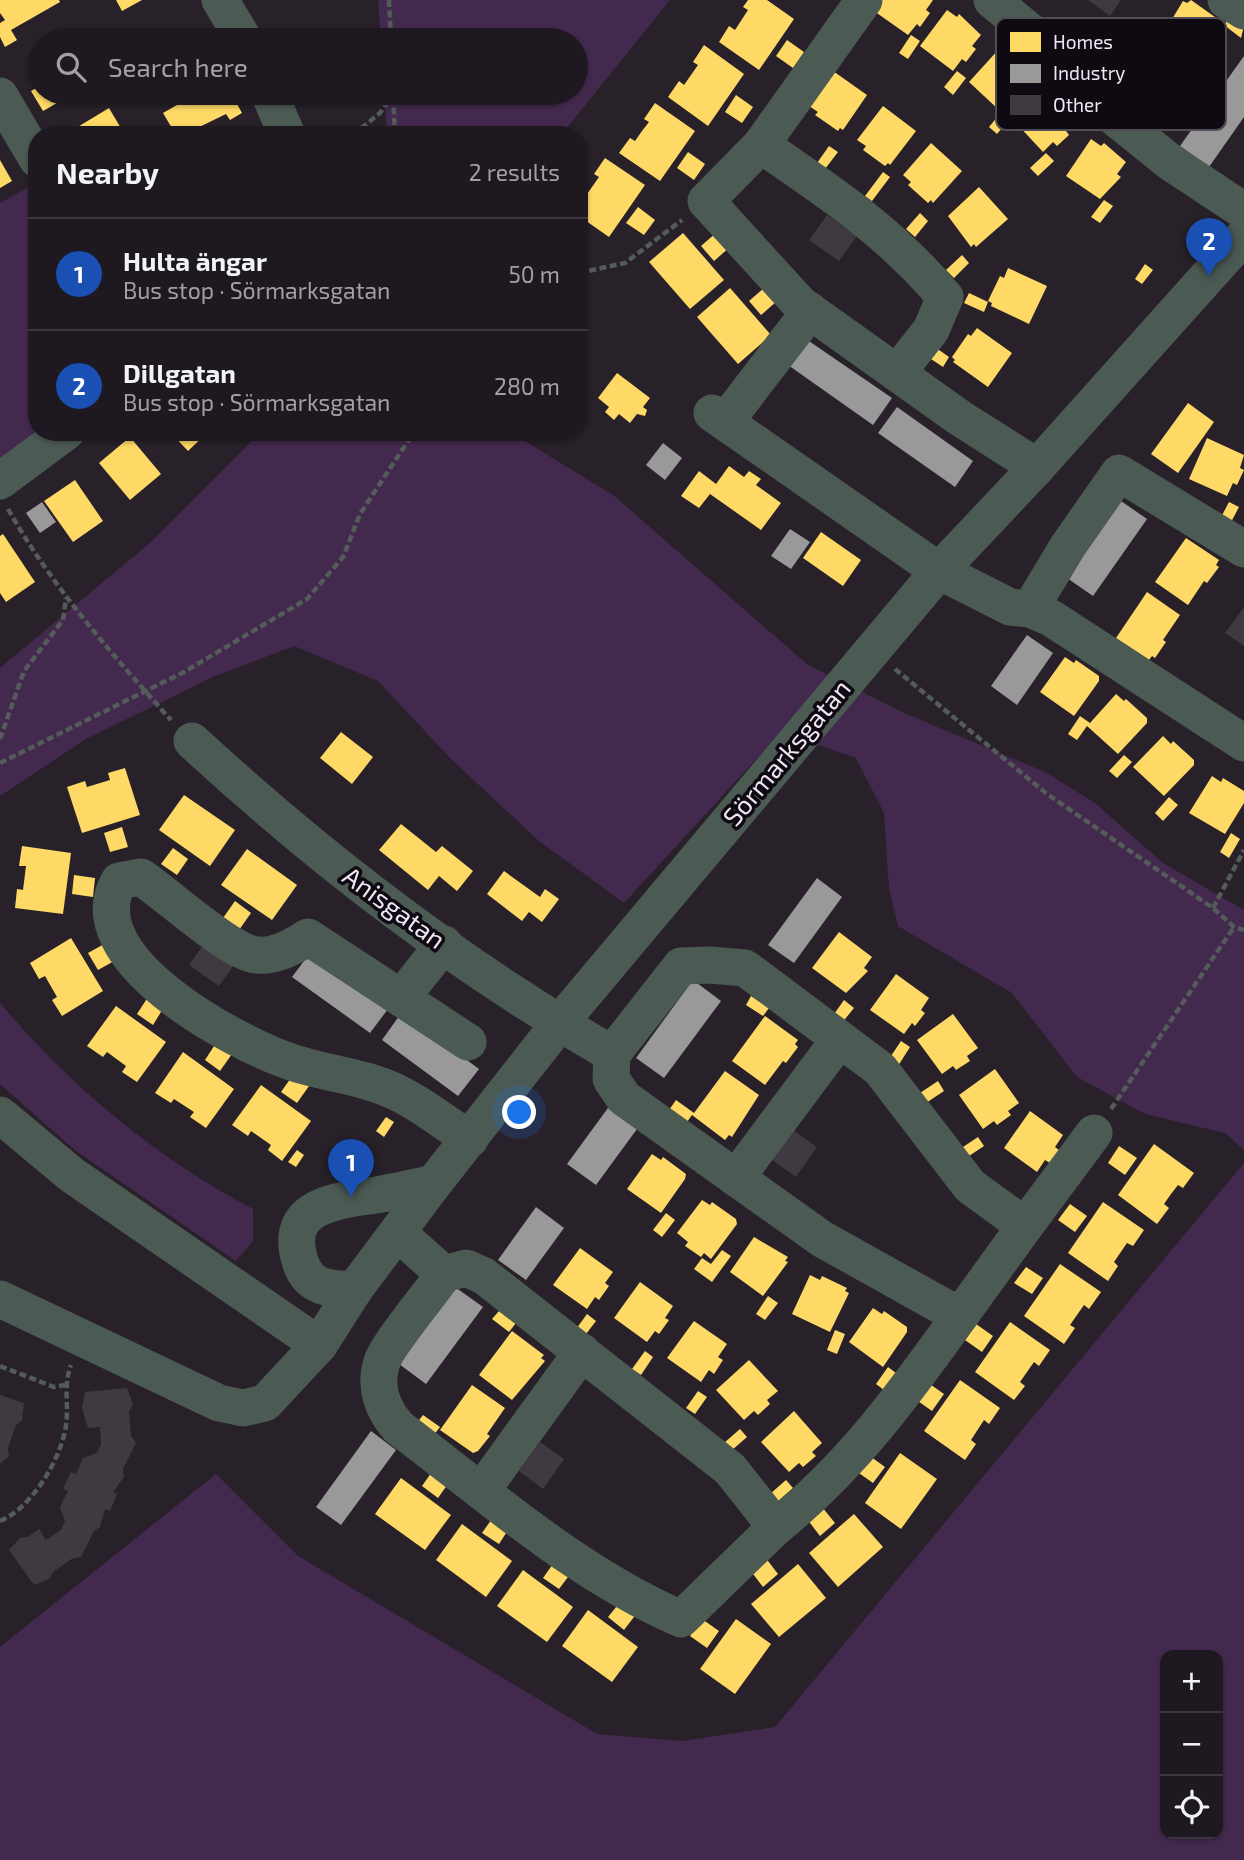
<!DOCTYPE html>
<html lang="en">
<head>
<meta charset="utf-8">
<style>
  body { margin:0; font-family:"Exo 2",sans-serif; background:#262229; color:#f1f3f6 }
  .controls { position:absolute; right:21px; bottom:21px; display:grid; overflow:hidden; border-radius:14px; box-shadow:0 2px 5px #0004 }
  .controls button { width:63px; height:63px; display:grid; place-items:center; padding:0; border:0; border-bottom:2px solid #3c383e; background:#1e1920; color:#f1f3f6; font:35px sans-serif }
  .you { position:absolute; left:520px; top:1113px; width:24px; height:24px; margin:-18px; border:5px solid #fff; border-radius:50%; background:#1a73e8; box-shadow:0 0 0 10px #1a73e833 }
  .badge { display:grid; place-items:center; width:46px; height:46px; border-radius:50%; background:#a9a1ac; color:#fff; font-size:23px; font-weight:700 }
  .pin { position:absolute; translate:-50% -58px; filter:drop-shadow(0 2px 4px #0008) }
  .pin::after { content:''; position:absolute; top:37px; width:24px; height:21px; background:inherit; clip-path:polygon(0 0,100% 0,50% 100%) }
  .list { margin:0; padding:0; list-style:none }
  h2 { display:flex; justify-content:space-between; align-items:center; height:91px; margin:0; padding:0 28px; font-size:30px }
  h2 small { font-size:23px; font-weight:400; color:#a1a0a5 }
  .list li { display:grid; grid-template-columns:46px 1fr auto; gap:21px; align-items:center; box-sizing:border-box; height:112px; padding:0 28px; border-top:2px solid #3c383e }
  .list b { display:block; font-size:26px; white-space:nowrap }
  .list p { margin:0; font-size:23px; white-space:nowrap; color:#a1a0a5 }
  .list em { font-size:23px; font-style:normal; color:#a1a0a5 }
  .icon { flex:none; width:38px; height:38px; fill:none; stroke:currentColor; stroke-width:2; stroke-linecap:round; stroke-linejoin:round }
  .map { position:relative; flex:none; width:1244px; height:1860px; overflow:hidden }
  .search { position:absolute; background:#1e1920; box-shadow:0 2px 5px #0004; left:28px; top:28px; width:560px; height:77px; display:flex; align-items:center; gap:18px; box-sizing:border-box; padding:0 24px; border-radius:38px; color:#a1a0a5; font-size:26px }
  .panel { position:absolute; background:#1e1920; box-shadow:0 2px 5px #0004; left:28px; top:126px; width:560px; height:315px; border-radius:28px }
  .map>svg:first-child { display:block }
  .green { fill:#44294e; fill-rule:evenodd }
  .homes { fill:#ffd966 }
  .industry { fill:#999 }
  .building { fill:#3f3941 }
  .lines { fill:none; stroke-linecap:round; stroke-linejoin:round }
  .path { stroke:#545c5a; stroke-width:4.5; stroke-dasharray:7 3.5; stroke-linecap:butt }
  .minor { stroke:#4c5a54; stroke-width:37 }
  .labels { text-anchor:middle; stroke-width:7; stroke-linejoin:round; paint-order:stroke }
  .street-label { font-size:26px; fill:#eee6f2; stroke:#0f0a11 }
  .key { fill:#0f0a11; stroke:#524c54; stroke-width:2 }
  .key-label { font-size:19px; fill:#eee6f2 }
</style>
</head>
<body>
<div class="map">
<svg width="1244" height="1860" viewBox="0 0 1244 1860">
  <rect width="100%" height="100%" fill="#28212a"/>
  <g class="green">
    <path d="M378,0H670L561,135H387L385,93H576V40H381Z"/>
    <path d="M29,187L37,200V432L0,466V203Z"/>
    <path d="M261,432H510L613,495L808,665L904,713L1045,772L1095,803L1163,863L1244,910V1150L1225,1133L1145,1114L1077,1077L1012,993L898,926L889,888L884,813L856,758L781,732L624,903L539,841L450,758L378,681L294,646L213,677L86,739L0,796V668L151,542Z"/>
    <path d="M0,1003C70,1086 156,1158 253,1209V1241L236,1261L76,1151L0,1084Z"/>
    <path d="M1244,1163V1860H0V1647L216,1474L298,1556L597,1734L682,1741L775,1727ZM1165,1655H1218V1834H1165Z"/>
  </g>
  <g class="homes">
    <path d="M0,0H59L60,2L11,30L17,40L5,47L0,37V23L5,20L0,13Z"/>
    <path d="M116,0H142L122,11Z"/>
    <path d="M748,0H767L794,19L759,70L719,42L729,26L735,30L748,10L743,7Z"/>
    <path d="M882,0H933L926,10L930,13L920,27L917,24L908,35L874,11Z"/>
    <path d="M1191,0L1222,22L1190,67L1157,44L1183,1L1187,3Z"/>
    <path d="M947,10L957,17L959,14L981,35L972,46L976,49L966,62L962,59L953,71L920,46Z"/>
    <path d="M1230,16L1244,26L1241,38L1224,25Z"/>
    <path d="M166,29L173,40H147Z"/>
    <path d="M911,35L920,41L908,59L899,53Z"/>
    <path d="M787,40L804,52L793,68L776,56Z"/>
    <path d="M704,45L744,74L708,126L668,97L679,81L684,85L698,65L693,62Z"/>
    <path d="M999,49L1023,65L1020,68L1030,77L1020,87L1024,90L999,110L969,82Z"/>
    <path d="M833,71L867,95L843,130L840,128L838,131L815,115L818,112L809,106Z"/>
    <path d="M957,71L966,78L953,95L944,87Z"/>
    <path d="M40,86V93H60L64,99L43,111L31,91Z"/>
    <path d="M1048,91L1071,109L1068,112L1076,121L1066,131L1069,135L1057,146L1053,142L1043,152L1015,122Z"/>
    <path d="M198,93H215L220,100L231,93L242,113L230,120L226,114L183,135H176L163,113Z"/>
    <path d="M736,95L753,107L742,123L725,112Z"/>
    <path d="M655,103L695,131L660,181L619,153L630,138L635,141L642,131L649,122L644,119Z"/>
    <path d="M883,106L916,131L890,165L888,163L885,166L863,150L866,146L857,140Z"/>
    <path d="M109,108L125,135H73L71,131Z"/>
    <path d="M1003,110L1011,117L997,134L989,127Z"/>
    <path d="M1091,139L1101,146L1104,143L1126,162L1117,174L1121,177L1100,199L1066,176Z"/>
    <path d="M931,143L962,171L933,203L931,200L928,203L908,185L911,182L903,175Z"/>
    <path d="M829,146L838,152L825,169L817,163Z"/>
    <path d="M688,152L705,164L694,180L677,168Z"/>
    <path d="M1046,153L1054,161L1038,176L1030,168Z"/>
    <path d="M605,158L645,185L609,237L579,216V193L585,197L599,177L594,174Z"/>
    <path d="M0,160L12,181L0,188Z"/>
    <path d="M883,172L890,177L872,201L865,196Z"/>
    <path d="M979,187L1008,219L976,247L974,244L971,247L948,216Z"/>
    <path d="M1104,200L1113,206L1100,223L1091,217Z"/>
    <path d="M638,207L655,220L644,235L626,223Z"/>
    <path d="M920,213L928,221L915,237L906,229Z"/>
    <path d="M717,232L730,247L714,261L701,246Z"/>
    <path d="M683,233L724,280L690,309L649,262Z"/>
    <path d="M962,255L969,263L954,278L946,270Z"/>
    <path d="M1145,264L1153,270L1142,284L1135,279Z"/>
    <path d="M1008,268L1047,286L1029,324L991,306L992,303L988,301L1000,276L1004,278Z"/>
    <path d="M765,287L777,301L761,315L749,301Z"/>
    <path d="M730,288L771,335L738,364L697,317Z"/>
    <path d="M969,293L988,302L984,312L964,303Z"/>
    <path d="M977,328L1012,353L988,387L953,362L955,360L952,357L968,334L971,336Z"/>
    <path d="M932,345L949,357L943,367L925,355Z"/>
    <path d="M617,373L650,398L643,407L647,410L645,416L637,414L630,423L619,414L614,420L605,412L609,407L598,398Z"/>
    <path d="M1188,403L1214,422L1178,473L1151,454Z"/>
    <path d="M170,432H208L188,451Z"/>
    <path d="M130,437L161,474L130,500L99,463Z"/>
    <path d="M1207,438L1244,455L1240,468L1244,470L1237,485L1233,483L1227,496L1189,479Z"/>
    <path d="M729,466L744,477L749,471L761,479L756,485L781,503L761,530L710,494L699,508L681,496L699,471L716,484Z"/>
    <path d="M75,480L103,521L73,542L44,501Z"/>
    <path d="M1229,502L1239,507L1229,526L1219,521Z"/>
    <path d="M821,532L861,560L843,586L803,558Z"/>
    <path d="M3,534L35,582L6,602L0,593V536Z"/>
    <path d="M1186,538L1219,560L1216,565L1219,567L1207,583L1204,581L1188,605L1155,582Z"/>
    <path d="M1147,592L1180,615L1163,640L1166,642L1155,658L1152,656L1149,660L1116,638Z"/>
    <path d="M1065,657L1074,663L1076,660L1099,676V681L1074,716L1040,692Z"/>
    <path d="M1116,694L1124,701L1126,699L1147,718V723L1118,754L1087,726L1077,740L1068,734L1080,716L1090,723Z"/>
    <path d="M341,732L373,757L352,784L320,758Z"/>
    <path d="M1163,736L1171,744L1173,741L1194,760V765L1164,796L1133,767Z"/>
    <path d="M1124,755L1132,762L1117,778L1109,771Z"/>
    <path d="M125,768L140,815L82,833L67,787L85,781L87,787L110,780L108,773Z"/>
    <path d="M1212,776L1221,782L1223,778L1244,791V803L1225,834L1189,813Z"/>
    <path d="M184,795L235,830L210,866L159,830Z"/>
    <path d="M1169,797L1178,805L1163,821L1155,813Z"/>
    <path d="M401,824L436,852L442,846L473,871L457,891L439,876L428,890L379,850Z"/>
    <path d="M122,827L128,847L110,852L104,833Z"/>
    <path d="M1231,833L1240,839L1229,858L1220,852Z"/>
    <path d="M22,846L71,853L63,914L15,908L17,889L23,890L26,866H19Z"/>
    <path d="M173,848L188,859L177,875L161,864Z"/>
    <path d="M247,849L297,885L272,920L221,885Z"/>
    <path d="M504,871L540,897L545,889L559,899L542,922L529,912L522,921L487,894Z"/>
    <path d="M74,875L95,878L93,897L72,894Z"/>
    <path d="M235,901L251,913L239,930L223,918Z"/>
    <path d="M839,932L872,957L864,968L868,971L846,993L812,968Z"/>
    <path d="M71,938L103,991L62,1016L52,1000L57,997L45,976L39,979L30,963Z"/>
    <path d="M106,943L116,960L98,970L88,953Z"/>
    <path d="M896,974L929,998L921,1010L925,1013L915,1026L912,1023L904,1034L870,1010Z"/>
    <path d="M751,996L769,1008L763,1016L746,1005Z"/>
    <path d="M148,997L164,1007L153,1025L137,1014Z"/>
    <path d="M844,1000L854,1008L841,1024L832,1017Z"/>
    <path d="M116,1006L166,1042L137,1082L122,1072L126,1066L107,1052L103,1057L87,1046Z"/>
    <path d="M953,1014L978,1048L967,1056L970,1061L956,1070L953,1066L942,1074L917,1040Z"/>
    <path d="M765,1016L798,1040L795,1044L798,1047L786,1063L783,1061L765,1085L732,1061Z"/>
    <path d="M901,1041L910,1047L898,1066L889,1059Z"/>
    <path d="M216,1043L232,1054L220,1071L205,1060Z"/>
    <path d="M183,1052L234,1089L206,1128L190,1117L194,1112L174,1099L171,1103L155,1093Z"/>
    <path d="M995,1069L1019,1103L1008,1111L1011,1115L997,1125L994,1121L983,1129L959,1095Z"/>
    <path d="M725,1071L759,1095L732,1137L729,1135L725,1140L692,1115L687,1122L669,1110L676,1100L694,1113Z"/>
    <path d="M293,1075L309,1086L297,1103L281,1092Z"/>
    <path d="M938,1081L944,1091L926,1103L920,1093Z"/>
    <path d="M261,1085L311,1121L282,1161L268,1150L271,1145L251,1131L248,1136L232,1125Z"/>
    <path d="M1030,1111L1063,1135L1055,1147L1059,1150L1050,1163L1045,1160L1037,1172L1004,1148Z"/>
    <path d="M386,1117L394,1122L384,1137L376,1131Z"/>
    <path d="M978,1137L984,1146L966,1158L960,1149Z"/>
    <path d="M1154,1144L1194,1173L1183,1188L1178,1185L1171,1194L1164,1204L1169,1208L1157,1224L1118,1195Z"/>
    <path d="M1119,1146L1137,1158L1125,1175L1108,1163Z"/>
    <path d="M297,1150L304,1155L296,1167L288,1162Z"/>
    <path d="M652,1154L661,1160L663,1157L686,1174L685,1179L661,1213L627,1189Z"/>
    <path d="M702,1200L710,1205L712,1202L736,1219L737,1224L711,1259L704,1253L701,1257L685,1246L688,1242L677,1233Z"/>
    <path d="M1103,1202L1144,1230L1133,1246L1127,1243L1114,1262L1118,1266L1108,1281L1068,1253Z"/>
    <path d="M1070,1204L1087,1216L1075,1232L1058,1220Z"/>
    <path d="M666,1213L675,1220L662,1237L653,1230Z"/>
    <path d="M754,1237L788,1257L785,1261L788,1262L763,1296L730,1272Z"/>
    <path d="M580,1248L613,1272L605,1283L609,1286L599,1300L595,1297L587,1309L553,1285Z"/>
    <path d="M722,1250L731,1256L712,1282L694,1269L702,1258L711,1264Z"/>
    <path d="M1060,1264L1101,1292L1089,1309L1084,1305L1070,1325L1075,1328L1064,1344L1024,1316Z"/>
    <path d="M1026,1267L1043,1278L1032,1294L1014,1283Z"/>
    <path d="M810,1275L820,1280L822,1276L847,1288L845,1291L849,1293L830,1332L792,1314Z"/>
    <path d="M640,1282L673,1306L665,1318L669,1320L659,1334L655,1331L647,1342L614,1318Z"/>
    <path d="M768,1296L778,1303L765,1320L756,1314Z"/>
    <path d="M873,1308L882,1314L884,1311L907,1327V1332L883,1367L849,1342Z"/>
    <path d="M499,1311L516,1323L509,1332L492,1319Z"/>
    <path d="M587,1314L596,1321L583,1338L574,1332Z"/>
    <path d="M694,1321L727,1344L718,1357L723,1360L714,1374L709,1370L701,1382L667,1358Z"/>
    <path d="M1010,1322L1050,1350L1039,1366L1034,1362L1020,1382L1025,1386L1014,1400L975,1372Z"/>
    <path d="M976,1324L993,1336L982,1352L965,1340Z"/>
    <path d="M835,1330L845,1334L837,1354L827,1350Z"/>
    <path d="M512,1331L544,1355L541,1358L545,1361L512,1400L479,1375Z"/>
    <path d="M645,1351L653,1357L641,1375L632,1369Z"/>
    <path d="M749,1360L778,1391L767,1400L770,1404L758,1415L754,1411L744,1420L716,1390Z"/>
    <path d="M888,1367L896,1373L884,1390L876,1384Z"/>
    <path d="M960,1380L1000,1408L989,1424L984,1420L971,1440L976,1444L965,1460L924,1431Z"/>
    <path d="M927,1382L944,1394L932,1411L915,1399Z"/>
    <path d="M472,1385L505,1408L487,1434L490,1436L478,1451L473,1453L440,1430Z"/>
    <path d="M698,1391L707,1397L695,1414L686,1408Z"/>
    <path d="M794,1411L822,1443L812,1452L816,1456L803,1467L799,1463L789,1472L761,1442Z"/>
    <path d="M423,1415L440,1427L433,1436L416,1424Z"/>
    <path d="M740,1429L747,1437L731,1451L724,1443Z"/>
    <path d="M900,1453L937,1479L901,1529L865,1503Z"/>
    <path d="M867,1454L885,1467L873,1483L856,1471Z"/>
    <path d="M434,1469L450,1481L438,1498L422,1486Z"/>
    <path d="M401,1478L451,1515L425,1550L375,1514Z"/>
    <path d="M786,1480L793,1488L777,1502L770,1494Z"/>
    <path d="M822,1507L835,1523L820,1536L807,1519Z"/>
    <path d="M854,1514L883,1547L838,1587L809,1553Z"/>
    <path d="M494,1516L510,1527L499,1544L482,1533Z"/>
    <path d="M462,1524L512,1561L486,1597L436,1560Z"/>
    <path d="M765,1557L778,1574L763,1587L750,1570Z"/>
    <path d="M555,1561L571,1573L559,1589L543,1578Z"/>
    <path d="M798,1564L826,1598L779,1637L751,1604Z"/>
    <path d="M523,1570L573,1607L547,1642L497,1606Z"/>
    <path d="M621,1601L637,1613L624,1630L608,1617Z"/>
    <path d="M588,1610L638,1647L612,1682L562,1646Z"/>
    <path d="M702,1619L719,1631L707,1648L690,1636Z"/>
    <path d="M736,1619L771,1644L735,1694L700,1669Z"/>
  </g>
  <g class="industry">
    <path d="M192,28L199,40H170Z"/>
    <path d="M1244,56V117L1209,167L1180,146Z"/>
    <path d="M806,339L892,398L873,425L788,365Z"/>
    <path d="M897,407L973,461L955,487L878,433Z"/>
    <path d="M663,443L682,458L665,480L646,465Z"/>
    <path d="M1121,501L1147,519L1093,596L1067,578Z"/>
    <path d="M42,502L56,522L40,533L26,513Z"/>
    <path d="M790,529L810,542L791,569L771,556Z"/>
    <path d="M1027,635L1053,653L1017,705L991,686Z"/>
    <path d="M817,878L842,897L794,963L768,945Z"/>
    <path d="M313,949L391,1005L370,1033L292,977Z"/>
    <path d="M693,980L721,1001L664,1078L636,1058Z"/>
    <path d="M402,1012L479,1069L458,1096L382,1040Z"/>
    <path d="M608,1108L637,1129L596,1185L567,1164Z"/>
    <path d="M536,1207L564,1228L526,1280L498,1260Z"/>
    <path d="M455,1287L483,1307L426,1384L399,1364Z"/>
    <path d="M371,1431L396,1450L341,1525L316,1507Z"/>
  </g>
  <g class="building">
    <path d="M1088,0H1121L1110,16Z"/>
    <path d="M827,215L857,236L839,261L809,240Z"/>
    <path d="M1244,607V646L1225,633Z"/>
    <path d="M206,941L236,962L219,986L189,965Z"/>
    <path d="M793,1130L817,1147L796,1177L772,1160Z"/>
    <path d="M127,1388L133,1404L129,1411L131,1436L136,1443L123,1469L124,1477L113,1492L117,1494L110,1511L105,1509L100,1527L94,1531L81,1557L73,1558L53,1572L49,1579L34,1585L9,1550L20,1538L28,1537L39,1529L46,1540L61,1530L65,1521L60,1507L68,1491L63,1489L71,1472L76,1474L83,1458L97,1453L101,1444L100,1427L88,1428L82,1408L85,1392Z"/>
    <path d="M0,1395L24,1403L22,1420L16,1425L8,1448L9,1456L0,1464Z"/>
    <path d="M540,1442L564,1459L543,1489L519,1471Z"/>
  </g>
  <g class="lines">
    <g class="path">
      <path d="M389,0L391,40"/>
      <path d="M393,97L395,135"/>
      <path d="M353,135L380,113L393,95"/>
      <path d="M579,273L625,263L682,220"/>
      <path d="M8,509C53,588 111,653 171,720"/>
      <path d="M895,669L1047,794L1213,908L1234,927L1244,930"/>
      <path d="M0,739L24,671L63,620L66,598"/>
      <path d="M0,763L184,672L307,599L343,557L360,514L414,432"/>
      <path d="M1213,908L1244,850"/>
      <path d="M1111,1109L1234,927"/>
      <path d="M0,1366L54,1387L65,1385"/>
      <path d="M0,1521C31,1509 62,1458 66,1425C69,1404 63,1386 71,1365"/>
    </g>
    <g class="minor">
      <path d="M220,0L244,40"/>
      <path d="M864,0L761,145L706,201L800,304L960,418L1037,467"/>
      <path d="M992,0L1074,68L1108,112L1170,162L1244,211"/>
      <path d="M1226,0L1244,11"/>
      <path d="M269,93L287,135"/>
      <path d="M0,96L37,159"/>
      <path d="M761,145C832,194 888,230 945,297L931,330L897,373"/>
      <path d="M712,413L939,571L1010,607L1030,609L1051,618L1244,743"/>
      <path d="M725,422L810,311"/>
      <path d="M0,481L66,432"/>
      <path d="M1030,609L1068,546L1119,473L1244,549"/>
      <path d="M192,741C320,859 461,967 612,1054"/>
      <path d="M710,965L745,968L880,1069L970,1186L1025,1226L960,1316L822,1239L624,1098L611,1079L612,1054L681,966Z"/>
      <path d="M401,998L444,944"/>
      <path d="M468,1042L308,937C293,947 275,957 257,955C230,953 168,895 141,877L119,881C75,958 233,1042 291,1062C326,1074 364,1076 398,1093C423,1105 446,1124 470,1139"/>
      <path d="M0,1115L72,1175L319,1345"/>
      <path d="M736,1178L839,1040"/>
      <path d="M1025,1226L1094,1133"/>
      <path d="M398,1233L444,1274C432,1292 387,1345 382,1362C374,1386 382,1409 398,1427C488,1495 577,1574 681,1619L776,1527L730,1469L484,1276L466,1268L444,1274"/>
      <path d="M354,1290C331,1289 310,1289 301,1264C281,1205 335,1201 376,1195C395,1192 415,1187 434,1183"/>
      <path d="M0,1299L219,1403L243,1408L265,1403L319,1345L354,1290L434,1183L558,1025L939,571L1037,467L1244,236"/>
      <path d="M482,1490L582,1352"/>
      <path d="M776,1527C852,1466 903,1395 960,1316"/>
    </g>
  </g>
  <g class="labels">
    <g class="street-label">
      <text transform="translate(787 753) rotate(-50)" y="9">Sörmarksgatan</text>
      <text transform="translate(394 908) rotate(36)" y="9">Anisgatan</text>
    </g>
  </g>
  <rect x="996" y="18" width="230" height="112" rx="10" class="key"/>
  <rect x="1010" y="32" width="31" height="20" fill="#ffd966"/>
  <rect x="1010" y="64" width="31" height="19" fill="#999"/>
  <rect x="1010" y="95" width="31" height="20" fill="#3f3941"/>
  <g class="key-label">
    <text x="1053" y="49">Homes</text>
    <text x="1053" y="80">Industry</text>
    <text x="1053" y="112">Other</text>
  </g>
</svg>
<div class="controls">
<button>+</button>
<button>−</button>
<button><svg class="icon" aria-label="locate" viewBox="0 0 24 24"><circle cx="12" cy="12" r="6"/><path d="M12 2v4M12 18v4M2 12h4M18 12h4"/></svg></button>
</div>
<div class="you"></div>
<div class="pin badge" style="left:351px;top:1197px;background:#1a4fb4">1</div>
<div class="pin badge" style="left:1209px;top:276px;background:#1a4fb4">2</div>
<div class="search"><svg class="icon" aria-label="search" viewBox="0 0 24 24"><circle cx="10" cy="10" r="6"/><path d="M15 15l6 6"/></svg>Search here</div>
<section class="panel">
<h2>Nearby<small>2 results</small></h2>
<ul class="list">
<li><span class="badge" style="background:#1a4fb4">1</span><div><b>Hulta ängar</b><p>Bus stop · Sörmarksgatan</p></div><em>50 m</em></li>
<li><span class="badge" style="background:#1a4fb4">2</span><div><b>Dillgatan</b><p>Bus stop · Sörmarksgatan</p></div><em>280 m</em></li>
</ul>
</section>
</div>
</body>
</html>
